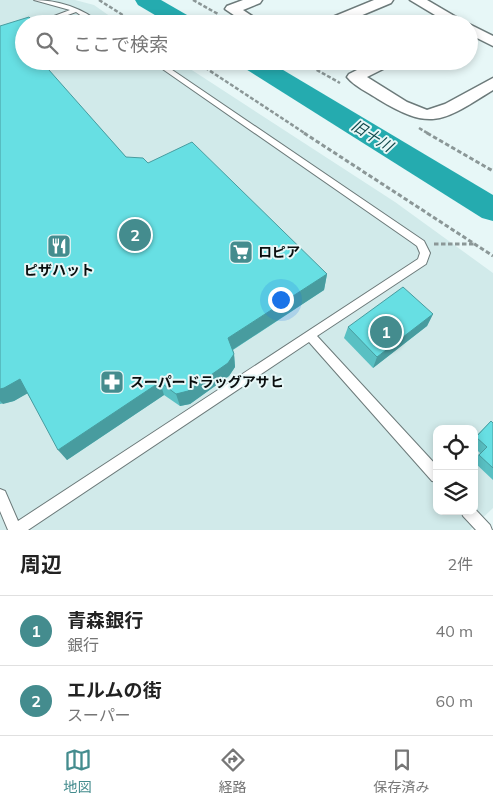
<!DOCTYPE html>
<html lang="ja">
<head>
<meta charset="utf-8">
<style>
  body { margin:0; font-family:Mulish,"Noto Sans JP",sans-serif; background:#f6f6f6; color:#222 }
  .controls { position:absolute; right:15px; bottom:15px; display:grid; overflow:hidden; border-radius:10px; box-shadow:0 2px 8px #0003 }
  .controls button { width:45px; height:45px; display:grid; place-items:center; padding:0; border:0; border-bottom:1px solid #e0e0e0; background:#fff; color:#222; font:25px sans-serif }
  .you { position:absolute; left:280px; top:299px; width:18px; height:18px; margin:-12px; border:4px solid #fff; border-radius:50%; background:#1a73e8; box-shadow:0 0 0 8px #1a73e833 }
  .badge { display:grid; place-items:center; width:32px; height:32px; border-radius:50%; background:#448c8e; color:#fff; font-size:16px; font-weight:700 }
  .pin { position:absolute; translate:-50% -50%; border:2px solid #fff; box-shadow:0 1px 5px #0006 }
  .list { margin:0; padding:0; list-style:none }
  h2 { display:flex; justify-content:space-between; align-items:center; height:65px; margin:0; padding:0 20px; font-size:21px }
  h2 small { font-size:16px; font-weight:400; color:#767676 }
  .list li { display:grid; grid-template-columns:32px 1fr auto; gap:15px; align-items:center; box-sizing:border-box; height:70px; padding:0 20px; border-top:1px solid #e0e0e0 }
  .list b { display:block; font-size:19px; white-space:nowrap }
  .list p { margin:0; font-size:16px; white-space:nowrap; color:#767676 }
  .list em { font-size:16px; font-style:normal; color:#767676 }
  .icon { flex:none; width:28px; height:28px; fill:none; stroke:currentColor; stroke-width:2; stroke-linecap:round; stroke-linejoin:round }
  .map { position:relative; flex:none; width:493px; height:530px; overflow:hidden }
  .search { position:absolute; background:#fff; box-shadow:0 2px 8px #0003; left:15px; right:15px; top:15px; height:55px; display:flex; align-items:center; gap:12px; box-sizing:border-box; padding:0 18px; border-radius:28px; color:#767676; font-size:19px }
  .sheet { height:205px; background:#fff }
  nav { display:flex; justify-content:space-around; align-items:center; box-sizing:border-box; height:70px; border-top:1px solid #e0e0e0; background:#fff; font-size:14px; color:#767676 }
  nav a { display:grid; justify-items:center; gap:2px }
  nav .on { color:#448c8e }
  .map>svg:first-child { display:block }
  .built { fill:#d1eaea; fill-rule:evenodd }
  .lines { fill:none; stroke-linecap:round; stroke-linejoin:round }
  .river { fill:#25abaf; fill-rule:evenodd }
  .lane-casing { stroke:#6c7a7a; stroke-width:2 }
  .street-casing { stroke:#6c7a7a; stroke-width:3 }
  .path-far1 { stroke:#8b9797; stroke-width:2.5; stroke-dasharray:4 2; stroke-linecap:butt }
  .path { stroke:#8b9797; stroke-width:3; stroke-dasharray:4.5 2.5; stroke-linecap:butt }
  .lane { fill:#fff; fill-rule:evenodd }
  .street { fill:#fff; fill-rule:evenodd }
  .wall { fill:#59c0c3 }
  .shaded-wall { fill:#489c9f }
  .building { fill:#67dfe3; stroke:#489c9f }
  .labels { text-anchor:middle; stroke-width:4; stroke-linejoin:round; paint-order:stroke }
  .poi-label { font-size:14px; font-weight:bold; fill:#090e0e; stroke:#e7f7f7; text-anchor:start }
  .water-label { font-size:15px; font-style:italic; fill:#12494b; stroke:#e7f7f7 }
</style>
</head>
<body>
<div class="map">
<svg width="493" height="530" viewBox="0 0 493 530">
  <rect width="100%" height="100%" fill="#e7f7f7"/>
  <path class="built" d="M0,0H75L94,5L121,24H24V61H178L395,202L493,273V508L470,530H0ZM437,429H474V511H437Z"/>
  <g class="lines">
    <g class="river">
      <path d="M135,0H161L194,19L197,24H170L138,5Z"/>
      <path d="M238,61H268L493,195V221L482,218L241,66Z"/>
    </g>
    <g class="lane-casing">
      <g id="lane">
        <path d="M34,0C58,0 83,8 101,24H93L76,12L43,24H33L70,10Z"/>
        <path d="M151,61H159L424,241L430,253L426,264L317,336L437,466V482L432,481L309,342L28,530H8L0,511V489L5,491L18,521L418,259L420,253L417,246L410,241Z"/>
        <path d="M474,508L490,525L492,530H476L463,516L461,511H474Z"/>
      </g>
    </g>
    <g class="street-casing">
      <g id="street">
        <path d="M243,0H262L260,3L243,10L264,24H247L225,9L227,6Z"/>
        <path d="M374,0H393L391,3L341,24H321L323,21Z"/>
        <path d="M410,0H427L468,24H450Z"/>
        <path d="M469,24L493,36V46L469,34Z"/>
        <path d="M375,61H395L393,64L367,77L407,102L427,110L445,104L493,78V90C443,121 432,132 378,99C369,93 354,86 347,77L349,74Z"/>
      </g>
    </g>
    <g class="path-far1">
      <path d="M99,0L137,24"/>
      <path d="M193,0L218,14"/>
      <path d="M195,61L306,134"/>
      <path d="M301,61L340,83"/>
      <path d="M419,128L429,134"/>
    </g>
    <g class="path">
      <path d="M304,133L493,256"/>
      <path d="M427,133L493,171"/>
      <path d="M434,244H475"/>
    </g>
    <use href="#lane" class="lane"/>
    <use href="#street" class="street"/>
  </g>
  <g class="wall">
    <path d="M0,26L47,61L42,63L126,157L148,163L327,274L324,290L233,350L234,354L235,367L229,376L190,404L180,406L164,395L67,460L27,393L14,401L0,404Z"/>
    <path d="M433,314L427,326L373,368L344,338L348,327Z"/>
    <path d="M491,421L493,423V480L474,462V459L480,453L474,447V438Z"/>
  </g>
  <g class="shaded-wall">
    <path d="M327,274L324,290L229,352L228,338Z"/>
    <path d="M433,314L427,326L373,368L377,357Z"/>
    <path d="M234,354L235,367L229,376L190,404L180,406L176,394Z"/>
    <path d="M20,379L30,392L14,401L3,404L0,401V389Z"/>
    <path d="M160,382L164,395L67,460L58,450Z"/>
  </g>
  <g class="building">
    <path d="M29,17L36,24H24V61H41L126,157L143,158L148,163L192,142L327,274L228,338L234,354L228,363L188,391L176,394L160,382L58,450L20,379L4,388L0,389V26Z"/>
    <path d="M403,287L433,314L377,357L348,327Z"/>
    <path d="M491,421L493,423V468L479,455L487,447L476,437Z"/>
  </g>
  <defs>
    <g id="restaurant-square" transform="scale(1.25)"><rect x="-9" y="-9" width="18" height="18" rx="4" fill="#448c8e" stroke="#e7f7f7"/><path d="M-5-6h1v4h1v-4h1v4h1v-4h1v5L-1.5 .5V6h-2V.5L-5-1ZM5-6V6H3V1.5H1.5Q1.5-4 5-6Z" fill="#fff"/></g>
    <g id="supermarket-square" transform="scale(1.25)"><rect x="-9" y="-9" width="18" height="18" rx="4" fill="#448c8e" stroke="#e7f7f7"/><path d="M-6-5.5h2.5l.6 2H6L4.5 2H-2.5L-4.4-4H-6ZM-1.5 3.2a1.3 1.3 0 1 0 .1 0ZM3 3.2a1.3 1.3 0 1 0 .1 0Z" fill="#fff"/></g>
    <g id="pharmacy-square" transform="scale(1.25)"><rect x="-9" y="-9" width="18" height="18" rx="4" fill="#448c8e" stroke="#e7f7f7"/><path d="M-2-6h4v4h4v4h-4v4h-4v-4h-4v-4h4Z" fill="#fff"/></g>
  </defs>
  <g fill-rule="evenodd">
    <use href="#restaurant-square" x="59" y="246"/>
    <use href="#supermarket-square" x="241" y="252"/>
    <use href="#pharmacy-square" x="112" y="382"/>
  </g>
  <g class="labels">
    <g class="poi-label">
      <text x="258" y="257">ロピア</text>
      <text x="59" y="275" text-anchor="middle">ピザハット</text>
      <text x="130" y="387">スーパードラッグアサヒ</text>
    </g>
    <g class="water-label">
      <text transform="translate(372 136) rotate(32)" y="5">旧十川</text>
    </g>
  </g>
</svg>
<div class="controls">
<button><svg class="icon" aria-label="locate" viewBox="0 0 24 24"><circle cx="12" cy="12" r="6"/><path d="M12 2v4M12 18v4M2 12h4M18 12h4"/></svg></button>
<button><svg class="icon" aria-label="layers" viewBox="0 0 24 24"><path d="M12 4l9 5-9 5-9-5zM3 14l9 5 9-5"/></svg></button>
</div>
<div class="you"></div>
<div class="pin badge" style="left:386px;top:332px">1</div>
<div class="pin badge" style="left:135px;top:235px">2</div>
<div class="search"><svg class="icon" aria-label="search" viewBox="0 0 24 24"><circle cx="10" cy="10" r="6"/><path d="M15 15l6 6"/></svg>ここで検索</div>
</div>
<section class="sheet">
<h2>周辺<small>2件</small></h2>
<ul class="list">
<li><span class="badge">1</span><div><b>青森銀行</b><p>銀行</p></div><em>40 m</em></li>
<li><span class="badge">2</span><div><b>エルムの街</b><p>スーパー</p></div><em>60 m</em></li>
</ul>
</section>
<nav>
<a class="on"><svg class="icon" aria-label="map" viewBox="0 0 24 24"><path d="M3 6l6-2 6 2 6-2v14l-6 2-6-2-6 2zM9 4v14M15 6v14"/></svg>地図</a>
<a><svg class="icon" aria-label="directions" viewBox="0 0 24 24"><path d="M12 3l9 9-9 9-9-9zM9 14v-3h6M13 9l2 2-2 2"/></svg>経路</a>
<a><svg class="icon" aria-label="saved" viewBox="0 0 24 24"><path d="M7 4h10v16l-5-4-5 4z"/></svg>保存済み</a>
</nav>
</body>
</html>
